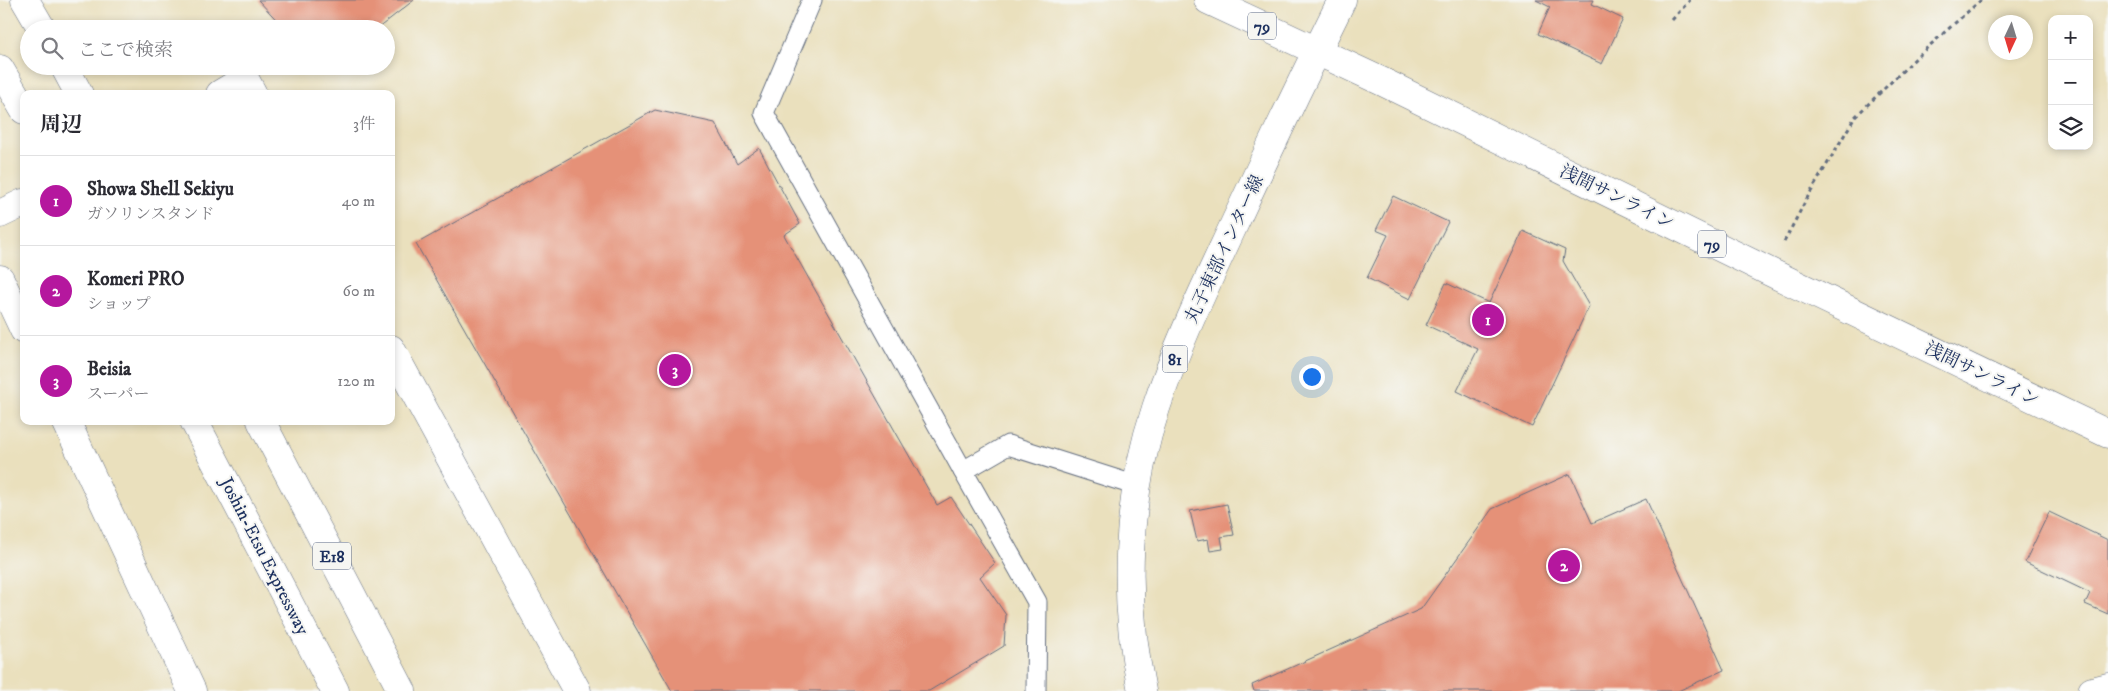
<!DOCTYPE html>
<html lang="ja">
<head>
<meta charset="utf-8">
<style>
  body { margin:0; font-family:"IM FELL DW Pica","Noto Serif JP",serif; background:#f2f2f3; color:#2b2b33 }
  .controls { position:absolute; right:15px; top:15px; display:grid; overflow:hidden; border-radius:10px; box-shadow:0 2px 8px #0003 }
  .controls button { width:45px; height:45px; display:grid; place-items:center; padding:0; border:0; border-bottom:1px solid #e1e1e2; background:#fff; color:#2b2b33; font:25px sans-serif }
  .compass { position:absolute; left:1988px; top:15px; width:45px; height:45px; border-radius:50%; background:#fff; box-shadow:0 2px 8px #0003; rotate:184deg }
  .you { position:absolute; left:1311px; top:376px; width:18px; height:18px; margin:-12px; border:4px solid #fff; border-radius:50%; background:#1a73e8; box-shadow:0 0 0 8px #1a73e833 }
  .badge { display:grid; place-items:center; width:32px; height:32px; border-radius:50%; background:#b5179e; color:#fff; font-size:16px; font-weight:700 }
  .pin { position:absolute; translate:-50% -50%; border:2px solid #fff; box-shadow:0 1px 5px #0006 }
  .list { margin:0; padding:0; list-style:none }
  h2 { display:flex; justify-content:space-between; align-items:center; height:65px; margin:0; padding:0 20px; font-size:21px }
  h2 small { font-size:16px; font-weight:400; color:#7c7c81 }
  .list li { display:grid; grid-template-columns:32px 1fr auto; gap:15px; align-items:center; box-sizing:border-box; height:90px; padding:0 20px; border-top:1px solid #e1e1e2 }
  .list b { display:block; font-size:19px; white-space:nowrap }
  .list p { margin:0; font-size:16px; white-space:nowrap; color:#7c7c81 }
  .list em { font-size:16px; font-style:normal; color:#7c7c81 }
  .icon { flex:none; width:28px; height:28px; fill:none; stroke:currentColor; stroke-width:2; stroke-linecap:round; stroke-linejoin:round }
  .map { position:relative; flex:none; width:2108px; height:691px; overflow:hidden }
  .search { position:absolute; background:#fff; box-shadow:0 2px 8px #0003; left:20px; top:20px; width:375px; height:55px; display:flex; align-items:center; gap:12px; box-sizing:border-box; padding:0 18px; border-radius:28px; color:#7c7c81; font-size:19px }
  .panel { position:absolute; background:#fff; box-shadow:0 2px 8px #0003; left:20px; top:90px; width:375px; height:335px; border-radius:10px }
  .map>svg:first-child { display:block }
  .building { fill:#e59178 }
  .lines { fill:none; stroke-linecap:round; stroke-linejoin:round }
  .lane-casing { stroke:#636d7f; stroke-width:21 }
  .street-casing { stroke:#636d7f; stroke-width:29 }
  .secondary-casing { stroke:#636d7f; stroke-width:29 }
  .primary-casing { stroke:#636d7f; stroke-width:29 }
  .highway-casing { stroke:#636d7f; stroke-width:29 }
  .path { stroke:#636d7f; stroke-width:3; stroke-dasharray:4 4; stroke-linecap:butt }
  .lane { stroke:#fff; stroke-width:19 }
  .street { stroke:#fff; stroke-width:28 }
  .secondary { stroke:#fff; stroke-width:28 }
  .primary { stroke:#fff; stroke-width:28 }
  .highway { stroke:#fff; stroke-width:28 }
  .labels { text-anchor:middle; stroke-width:4; stroke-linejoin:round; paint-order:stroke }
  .shield { fill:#f6f6f2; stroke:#5d6b8a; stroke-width:1 }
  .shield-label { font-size:16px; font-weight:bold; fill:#1b2f5e }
  .street-label { font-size:18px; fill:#1b2f5e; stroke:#f6f6f2 }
</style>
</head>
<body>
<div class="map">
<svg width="2108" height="691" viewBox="0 0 2108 691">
  <rect width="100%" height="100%" fill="#f6f6f2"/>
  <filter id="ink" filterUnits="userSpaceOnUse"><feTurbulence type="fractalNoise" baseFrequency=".02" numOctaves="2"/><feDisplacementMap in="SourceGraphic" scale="10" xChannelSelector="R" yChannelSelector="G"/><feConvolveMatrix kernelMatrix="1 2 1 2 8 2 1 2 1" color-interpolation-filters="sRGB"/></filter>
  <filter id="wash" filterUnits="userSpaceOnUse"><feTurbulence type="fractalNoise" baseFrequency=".0096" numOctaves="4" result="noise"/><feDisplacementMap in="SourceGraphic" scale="20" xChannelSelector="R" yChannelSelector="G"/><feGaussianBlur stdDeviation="1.12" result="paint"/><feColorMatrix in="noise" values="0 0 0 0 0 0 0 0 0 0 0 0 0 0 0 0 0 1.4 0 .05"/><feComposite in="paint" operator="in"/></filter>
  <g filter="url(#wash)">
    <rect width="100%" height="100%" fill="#eae0bd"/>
    <g id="blocks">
      <g class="building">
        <path d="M258,0H414L377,29H285Z"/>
        <path d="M1536,0H1594L1592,4L1623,19L1602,64L1538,34L1550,7Z"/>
        <path d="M655,110L715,123L737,164L759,148L800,224L784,235L937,505L951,497L995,563L980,577L1006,615L1004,646L929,691H672L416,244Z"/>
        <path d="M1393,196L1448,222L1410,299L1367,278L1388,235L1376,230Z"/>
        <path d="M1523,231L1565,250L1563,261L1589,306L1532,427L1457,391L1478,349L1426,325L1446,283L1489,303Z"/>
        <path d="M1570,474L1592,523L1646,499L1724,670L1678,691H1254L1252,685L1421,609L1492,509Z"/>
        <path d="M1227,504L1234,535L1221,537L1223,549L1210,551L1208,539L1197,541L1190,511Z"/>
        <path d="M2049,512L2108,540V614L2085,604L2090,593L2025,562Z"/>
      </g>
    </g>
  </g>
  <g filter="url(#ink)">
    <use href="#blocks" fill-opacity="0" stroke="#636d7f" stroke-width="1"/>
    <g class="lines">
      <g class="lane-casing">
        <g id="lane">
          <path d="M812,0L764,113L963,471L1008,445L1137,486"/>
          <path d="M963,471L1037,602L1036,691"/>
        </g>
      </g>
      <g class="street-casing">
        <g id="street">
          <path d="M220,94L245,79L253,94"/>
          <path d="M0,214L23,203"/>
          <path d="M0,279L24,330"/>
          <path d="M391,349L577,691"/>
          <path d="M66,421L192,691"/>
        </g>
      </g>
      <g class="secondary-casing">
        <path id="secondary" d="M2092,691L2108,687"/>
      </g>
      <g class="primary-casing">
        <g id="primary">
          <path d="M1208,0L1383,82L1770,272L2108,434"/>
          <path d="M1142,691C1122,598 1126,498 1156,408C1176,347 1204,289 1231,231C1267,153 1304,76 1342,0"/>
        </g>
      </g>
      <g class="highway-casing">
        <g id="highway">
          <path d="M25,0L42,29"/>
          <path d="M64,66L79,94"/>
          <path d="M0,69L24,110"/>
          <path d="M194,421L335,691"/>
          <path d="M261,421L402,691"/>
        </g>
      </g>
      <g class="path">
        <path d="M1672,20L1690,0"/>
        <path d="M1784,242L1806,200L1855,117L1919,55L1981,0"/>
      </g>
      <use href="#lane" class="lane"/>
      <use href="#street" class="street"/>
      <use href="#secondary" class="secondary"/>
      <use href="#primary" class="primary"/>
      <use href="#highway" class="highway"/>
    </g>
  </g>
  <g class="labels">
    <g class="shield">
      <rect x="1248" y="12.5" width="28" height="27" rx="4"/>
      <rect x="1698" y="230.5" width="28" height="27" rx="4"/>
      <rect x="1162.5" y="345.5" width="25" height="27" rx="4"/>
      <rect x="313" y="542.5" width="38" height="27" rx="4"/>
    </g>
    <g class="shield-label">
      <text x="1262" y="32">79</text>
      <text x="1712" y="250">79</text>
      <text x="1175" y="365">81</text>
      <text x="332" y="562">E18</text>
    </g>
    <g class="street-label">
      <text transform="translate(1617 197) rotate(26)" y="6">浅間サンライン</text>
      <text transform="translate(1224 249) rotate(-65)" y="6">丸子東部インター線</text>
      <text transform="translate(1982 374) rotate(26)" y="6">浅間サンライン</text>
      <text transform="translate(265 556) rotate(63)" y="6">Joshin-Etsu Expressway</text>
    </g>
  </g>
</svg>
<div class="controls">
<button>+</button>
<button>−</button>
<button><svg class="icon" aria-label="layers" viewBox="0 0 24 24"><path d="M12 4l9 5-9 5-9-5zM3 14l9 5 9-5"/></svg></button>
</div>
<svg class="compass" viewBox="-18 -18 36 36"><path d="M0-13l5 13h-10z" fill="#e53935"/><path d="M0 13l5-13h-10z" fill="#7c7c81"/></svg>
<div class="you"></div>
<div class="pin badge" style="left:1488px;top:320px">1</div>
<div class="pin badge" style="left:1564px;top:566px">2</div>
<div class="pin badge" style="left:675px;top:370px">3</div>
<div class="search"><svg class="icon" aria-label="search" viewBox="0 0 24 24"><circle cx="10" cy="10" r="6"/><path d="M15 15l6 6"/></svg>ここで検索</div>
<section class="panel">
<h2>周辺<small>3件</small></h2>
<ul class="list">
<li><span class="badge">1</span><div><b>Showa Shell Sekiyu</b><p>ガソリンスタンド</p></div><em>40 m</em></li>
<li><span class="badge">2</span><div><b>Komeri PRO</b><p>ショップ</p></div><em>60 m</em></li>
<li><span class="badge">3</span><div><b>Beisia</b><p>スーパー</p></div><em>120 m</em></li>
</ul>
</section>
</div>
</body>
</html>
